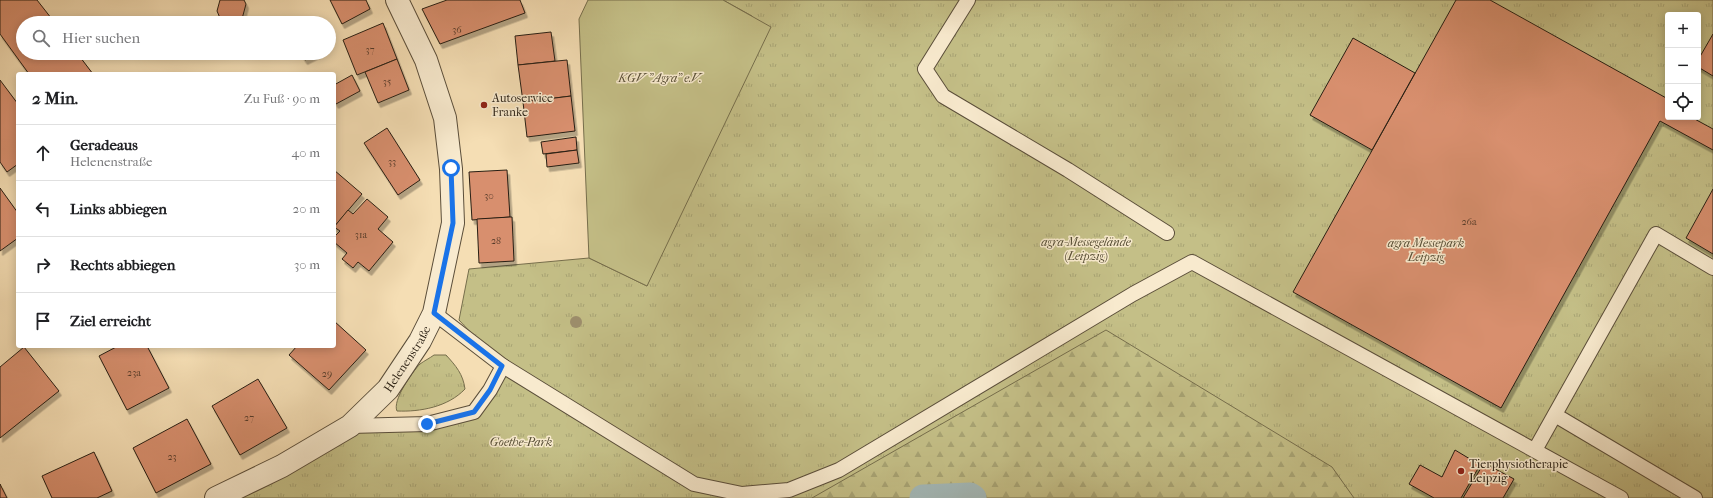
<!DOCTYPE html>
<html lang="de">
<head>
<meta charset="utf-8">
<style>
  body { margin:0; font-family:"IM FELL French Canon",serif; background:#f2f2f2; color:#202124 }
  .controls { position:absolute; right:12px; top:12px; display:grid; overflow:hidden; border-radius:4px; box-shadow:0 2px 10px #0003 }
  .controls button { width:36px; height:36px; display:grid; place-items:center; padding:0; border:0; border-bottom:1px solid #e0e0e0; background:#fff; color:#202124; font:20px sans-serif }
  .stop { position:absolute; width:12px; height:12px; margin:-9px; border:3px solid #1a73e8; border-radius:50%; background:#fff }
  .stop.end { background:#1a73e8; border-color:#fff; box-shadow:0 1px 4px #0008 }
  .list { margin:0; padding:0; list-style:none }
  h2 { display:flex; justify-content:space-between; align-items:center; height:52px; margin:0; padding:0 16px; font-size:17px }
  h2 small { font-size:13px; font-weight:400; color:#757577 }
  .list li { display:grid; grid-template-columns:26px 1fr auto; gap:12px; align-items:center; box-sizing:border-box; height:56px; padding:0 16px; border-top:1px solid #e0e0e0 }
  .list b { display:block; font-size:15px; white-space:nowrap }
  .list p { margin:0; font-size:13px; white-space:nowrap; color:#757577 }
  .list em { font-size:13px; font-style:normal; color:#757577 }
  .icon { flex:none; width:22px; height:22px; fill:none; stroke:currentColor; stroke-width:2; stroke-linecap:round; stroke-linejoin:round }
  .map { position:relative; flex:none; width:1713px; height:498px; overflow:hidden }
  .search { position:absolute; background:#fff; box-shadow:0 2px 10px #0003; left:16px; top:16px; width:320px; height:44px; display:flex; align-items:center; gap:10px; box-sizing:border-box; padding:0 14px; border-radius:22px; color:#757577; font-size:15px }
  .panel { position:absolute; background:#fff; box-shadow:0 2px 10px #0003; left:16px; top:72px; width:320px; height:276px; border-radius:4px }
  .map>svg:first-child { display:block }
  .grass { fill:url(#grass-tufts); stroke:#766e4c; fill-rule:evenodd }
  .forest { fill:url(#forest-firs); stroke:#766e4c }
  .garden { fill:#c4bf87; stroke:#766e4c }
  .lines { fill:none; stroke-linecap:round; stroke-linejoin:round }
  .canal { stroke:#a3b9b9; stroke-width:27 }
  .building { fill:#d88f6e; stroke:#281e12; filter:url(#shadow) }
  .lane-casing { stroke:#5b4e3a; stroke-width:16 }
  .street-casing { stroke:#5b4e3a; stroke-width:24 }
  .lane { stroke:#f8eace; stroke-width:14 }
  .street { stroke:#f8eace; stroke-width:22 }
  .tree { fill:#9e8f6e }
  .route { stroke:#1a73e8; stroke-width:5 }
  .poi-dot { fill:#8f2418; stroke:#f8eace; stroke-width:1.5 }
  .labels { text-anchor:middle; stroke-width:3; stroke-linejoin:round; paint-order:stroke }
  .number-label { font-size:10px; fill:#543a29 }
  .park-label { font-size:12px; font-style:italic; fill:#574e35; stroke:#f8eace }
  .poi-label { font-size:12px; fill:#281e12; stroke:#f8eace; text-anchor:start }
  .street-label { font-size:12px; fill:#281e12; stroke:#f8eace }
</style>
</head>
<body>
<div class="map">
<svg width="1713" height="498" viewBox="0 0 1713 498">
  <defs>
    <pattern id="grass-tufts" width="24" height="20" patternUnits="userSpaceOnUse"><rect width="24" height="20" fill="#c4bf87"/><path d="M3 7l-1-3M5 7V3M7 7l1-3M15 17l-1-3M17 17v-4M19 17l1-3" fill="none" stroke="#a8a474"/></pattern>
    <pattern id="forest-firs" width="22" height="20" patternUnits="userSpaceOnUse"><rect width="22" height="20" fill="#c4bf87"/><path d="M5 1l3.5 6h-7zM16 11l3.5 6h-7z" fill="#a8a474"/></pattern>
    <filter id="shadow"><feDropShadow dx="2.5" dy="4.5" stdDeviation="0" flood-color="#0004"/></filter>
  </defs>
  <rect width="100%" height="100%" fill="#f5deb4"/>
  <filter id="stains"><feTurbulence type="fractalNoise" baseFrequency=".005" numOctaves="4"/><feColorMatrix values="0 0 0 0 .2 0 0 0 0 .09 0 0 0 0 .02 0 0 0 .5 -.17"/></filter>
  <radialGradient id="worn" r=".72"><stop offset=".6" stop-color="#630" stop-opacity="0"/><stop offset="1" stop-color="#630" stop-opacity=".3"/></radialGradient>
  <g class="grass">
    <path d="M723,0H1713V498H216L350,426L474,412L502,366L459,320L469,269L589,258L647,286L752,16ZM1668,15H1698V117H1668Z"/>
    <path d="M434,355H446C456,366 463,374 465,389C448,407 420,412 397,411C392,401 412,372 420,364C424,361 430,358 434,355Z"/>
  </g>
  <path class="forest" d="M1106,330L1332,467L1354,498H812Z"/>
  <path class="garden" d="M588,0H723L771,27L647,286L589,258L579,19Z"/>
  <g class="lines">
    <path class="canal" d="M923,498L970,496L973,498"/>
  </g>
  <g class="building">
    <path d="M0,0H37L55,23H23V53H77L93,74H29L0,34Z"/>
    <path d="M220,0H244L246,4L242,19L235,23L220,18L217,11Z"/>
    <path d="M330,0H366L370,9L342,24Z"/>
    <path d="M447,0H520L525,13L440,44L422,9Z"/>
    <path d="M1456,0H1490L1668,99V117H1691L1713,129V150L1660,121L1501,408L1293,292Z"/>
    <path d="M383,23L397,59L357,75L343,40Z"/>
    <path d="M551,32L555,61L518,65L515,36Z"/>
    <path d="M1713,34V76L1698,67V60Z"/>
    <path d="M1353,38L1415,73L1372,150L1310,115Z"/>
    <path d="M300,53H319L305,60Z"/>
    <path d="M397,59L409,90L378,103L365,72Z"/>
    <path d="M567,60L571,96L523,102L518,65Z"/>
    <path d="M352,75L360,91L336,104L334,101V85Z"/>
    <path d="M0,80L18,104V164L7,172L0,162Z"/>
    <path d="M571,96L575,131L527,137L523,102Z"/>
    <path d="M387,128L420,180L398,195L364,143Z"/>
    <path d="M576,137L577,150L543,154L541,142Z"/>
    <path d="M577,150L579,163L547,167L546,154Z"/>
    <path d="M334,170L362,194L334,227Z"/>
    <path d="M507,170L510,217L472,220L469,172Z"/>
    <path d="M0,188L18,213V238L0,251Z"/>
    <path d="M1713,189V254L1686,238Z"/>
    <path d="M367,199L388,217L378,229L393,242L369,271L358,262L353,268L342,259L347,253L334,242V237L340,231L334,227L348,210L353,214Z"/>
    <path d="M510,217H512L514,261L479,263L477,219Z"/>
    <path d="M334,321L366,350L329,390L289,355L297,346H334Z"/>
    <path d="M118,346H147L169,388L127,410L99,356Z"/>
    <path d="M24,347L59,391L0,438V367Z"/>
    <path d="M258,379L287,428L240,455L212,406Z"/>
    <path d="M187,419L211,464L156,493L133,448Z"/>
    <path d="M1455,450L1480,465L1461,498H1434L1409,484L1420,465L1442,477Z"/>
    <path d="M94,452L112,491L97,498H52L42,476Z"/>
    <path d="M1484,463L1514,479L1503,498H1463Z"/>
    <path d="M0,484L7,498H0Z"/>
  </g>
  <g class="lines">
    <g class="lane-casing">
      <g id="lane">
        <path d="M968,0L925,69L943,96L1068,170L1167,233"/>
        <path d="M434,313L503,366L694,484L742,494L789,490L839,470L1133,294L1192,262L1621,498"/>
        <path d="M1555,415L1695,498"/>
        <path d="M350,426L427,424L474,412L490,390L503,366"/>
        <path d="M1535,450L1656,234L1713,268"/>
      </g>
    </g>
    <g class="street-casing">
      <g id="street">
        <path id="s1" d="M216,498L282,466L350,426L388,389L420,341L434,313L453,223L451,169L445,118L426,60L397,0"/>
      </g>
    </g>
    <use href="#lane" class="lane"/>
    <use href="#street" class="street"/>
  </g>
  <circle class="tree" cx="576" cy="322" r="6"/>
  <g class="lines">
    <path class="route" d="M427,424L474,412L490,390L502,366L434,313L453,223L451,168"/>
  </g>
  <g class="poi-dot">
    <circle cx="484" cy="105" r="4"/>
    <circle cx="1461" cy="471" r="4"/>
  </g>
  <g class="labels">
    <g class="number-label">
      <text x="457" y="33">36</text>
      <text x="370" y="53">37</text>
      <text x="387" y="85">35</text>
      <text x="392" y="165">33</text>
      <text x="489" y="199">30</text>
      <text x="1469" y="225">26a</text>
      <text x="361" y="238">31a</text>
      <text x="496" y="244">28</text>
      <text x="134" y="376">23a</text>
      <text x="327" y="377">29</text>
      <text x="249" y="421">27</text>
      <text x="172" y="460">23</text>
    </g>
    <g class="park-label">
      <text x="660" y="82">KGV "Agra" e.V.</text>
      <text x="1086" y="246">agra-Messegelände<tspan x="1086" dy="14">(Leipzig)</tspan></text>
      <text x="1426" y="247">agra Messepark<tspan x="1426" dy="14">Leipzig</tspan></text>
      <text x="521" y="446">Goethe-Park</text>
    </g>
    <g class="poi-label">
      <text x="492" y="102">Autoservice<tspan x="492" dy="14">Franke</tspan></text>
      <text x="1469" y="468">Tierphysiotherapie<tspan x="1469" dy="14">Leipzig</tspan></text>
    </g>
    <g class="street-label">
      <text dy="4" stroke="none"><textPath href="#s1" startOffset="241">Helenenstraße</textPath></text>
    </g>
  </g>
  <rect width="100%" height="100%" filter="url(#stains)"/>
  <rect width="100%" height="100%" fill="url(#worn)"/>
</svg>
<div class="controls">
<button>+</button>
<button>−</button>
<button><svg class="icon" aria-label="locate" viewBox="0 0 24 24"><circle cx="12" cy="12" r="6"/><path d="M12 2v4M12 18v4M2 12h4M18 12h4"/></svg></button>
</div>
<div class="stop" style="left:451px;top:168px"></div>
<div class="stop end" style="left:427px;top:424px"></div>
<div class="search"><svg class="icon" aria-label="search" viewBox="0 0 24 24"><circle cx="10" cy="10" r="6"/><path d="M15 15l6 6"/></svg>Hier suchen</div>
<section class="panel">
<h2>2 Min.<small>Zu Fuß · 90 m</small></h2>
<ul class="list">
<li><svg class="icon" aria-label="ahead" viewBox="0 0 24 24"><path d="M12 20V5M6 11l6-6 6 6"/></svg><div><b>Geradeaus</b><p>Helenenstraße</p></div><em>40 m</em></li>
<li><svg class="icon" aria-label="left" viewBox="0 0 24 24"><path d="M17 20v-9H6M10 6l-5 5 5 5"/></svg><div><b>Links abbiegen</b></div><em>20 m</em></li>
<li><svg class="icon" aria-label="right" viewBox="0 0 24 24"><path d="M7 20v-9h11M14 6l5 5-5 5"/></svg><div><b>Rechts abbiegen</b></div><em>30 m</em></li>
<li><svg class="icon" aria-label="arrive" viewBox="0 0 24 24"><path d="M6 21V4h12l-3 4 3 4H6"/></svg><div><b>Ziel erreicht</b></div></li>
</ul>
</section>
</div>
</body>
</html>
